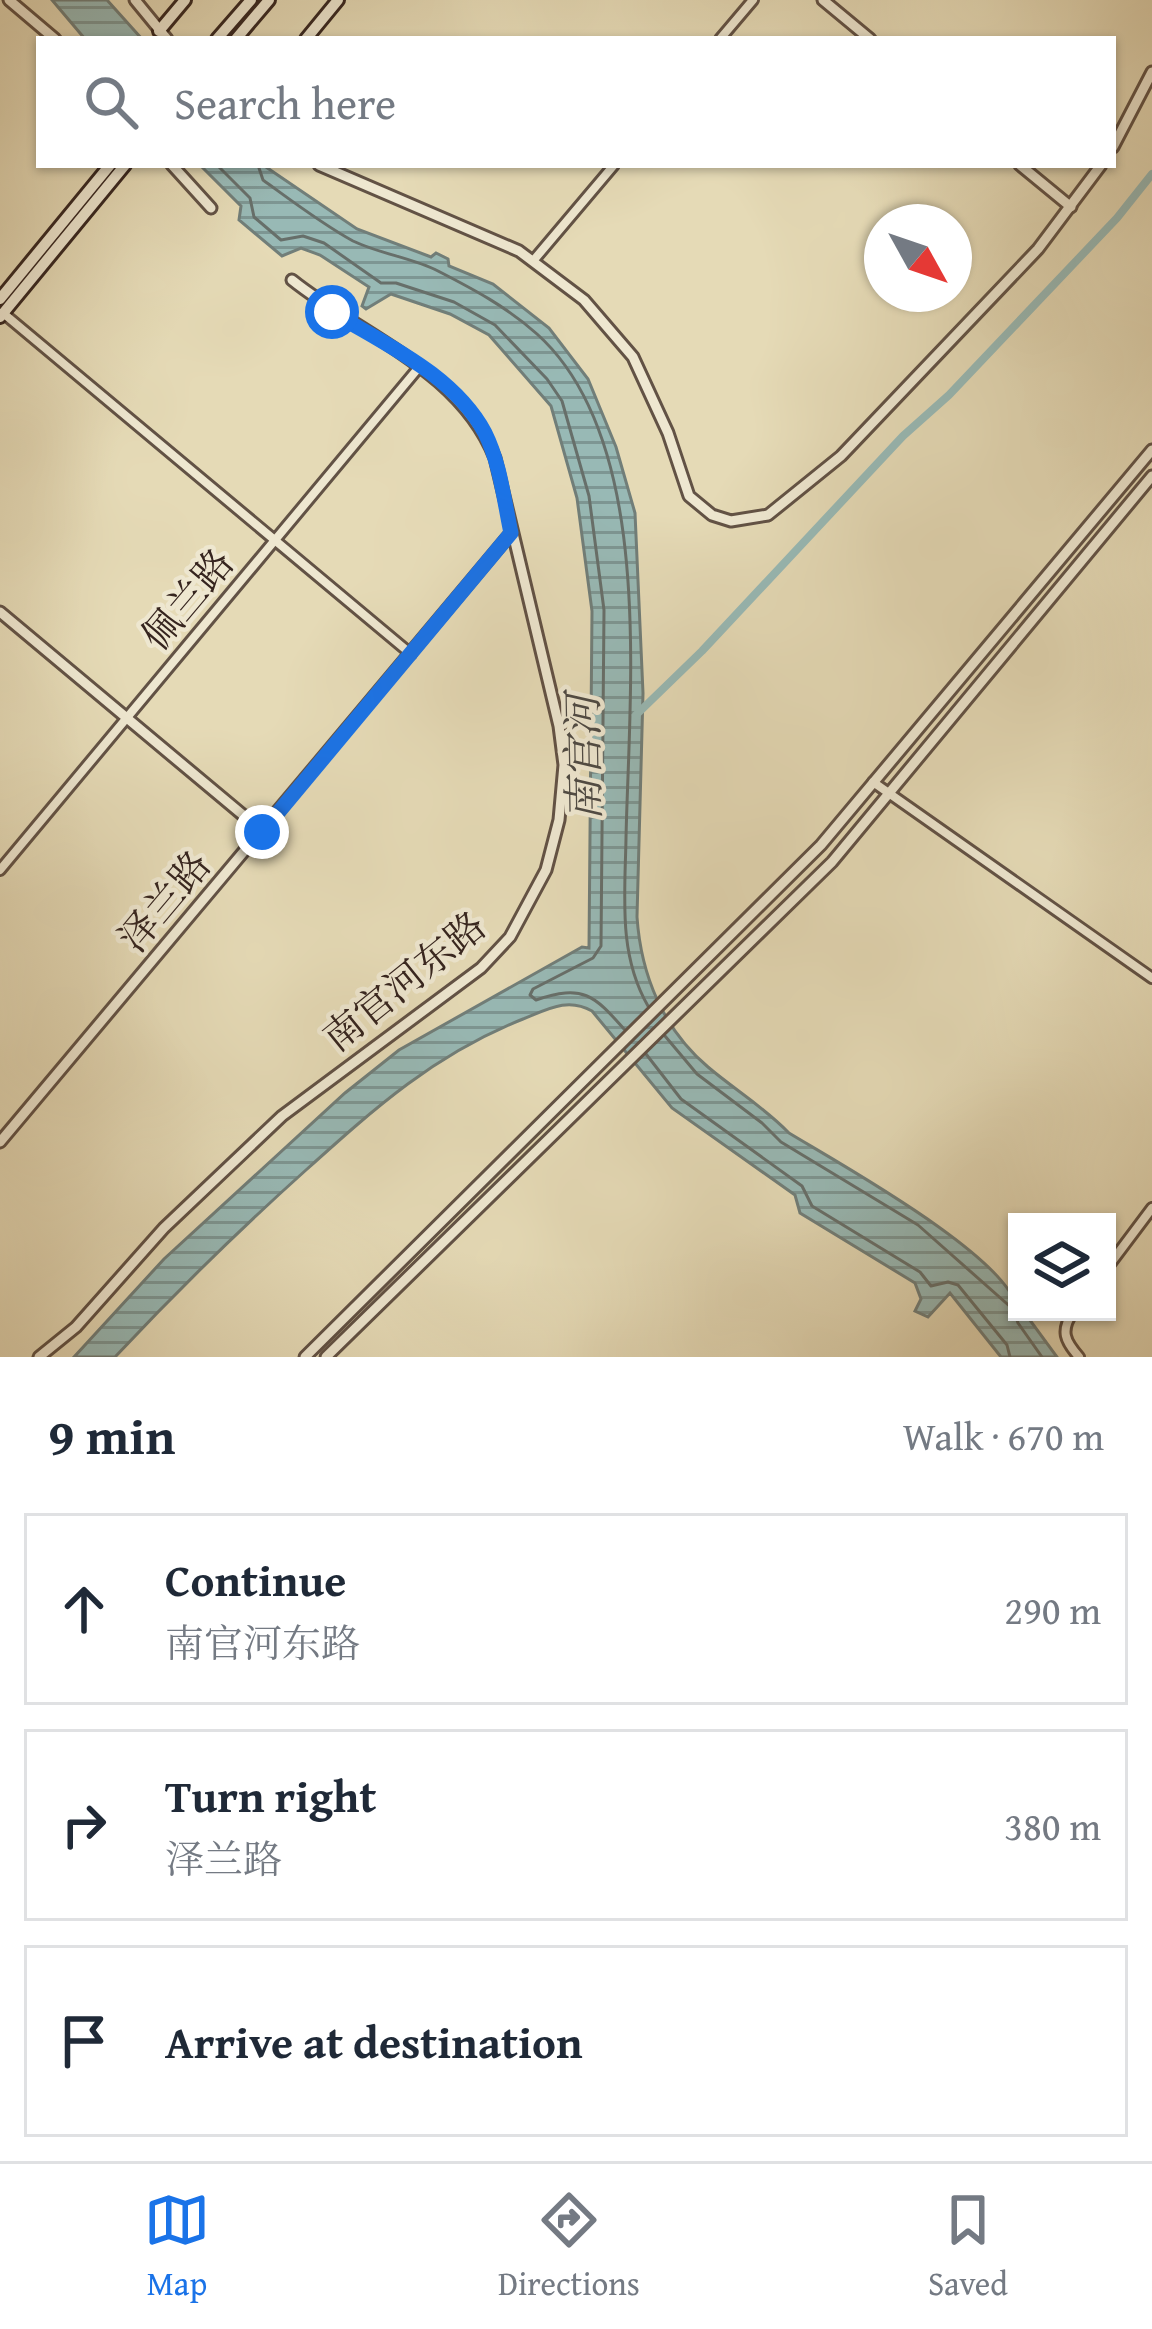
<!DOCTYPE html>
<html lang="en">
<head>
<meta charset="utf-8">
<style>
  body { margin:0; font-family:"Gentium Book Plus","Noto Serif SC",serif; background:#f6f6f7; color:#1f2937 }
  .controls { position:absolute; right:36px; bottom:36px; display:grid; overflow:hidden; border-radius:0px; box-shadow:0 3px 9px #0004 }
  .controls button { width:108px; height:108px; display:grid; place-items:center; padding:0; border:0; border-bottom:3px solid #e0e1e3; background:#fff; color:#1f2937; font:60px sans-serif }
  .compass { position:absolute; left:864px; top:204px; width:108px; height:108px; border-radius:50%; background:#fff; box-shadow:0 3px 9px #0004; rotate:130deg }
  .stop { position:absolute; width:36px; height:36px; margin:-27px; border:9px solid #1a73e8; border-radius:50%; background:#fff }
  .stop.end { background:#1a73e8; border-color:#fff; box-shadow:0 3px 12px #0008 }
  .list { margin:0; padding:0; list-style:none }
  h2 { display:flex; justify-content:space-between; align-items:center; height:156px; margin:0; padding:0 48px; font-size:51px }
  h2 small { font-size:39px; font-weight:400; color:#747a83 }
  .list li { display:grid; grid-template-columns:78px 1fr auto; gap:36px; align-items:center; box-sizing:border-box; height:192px; margin:0 24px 24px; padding:0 24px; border:3px solid #e0e1e3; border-radius:0px }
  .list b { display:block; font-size:45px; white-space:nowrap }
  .list p { margin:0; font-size:39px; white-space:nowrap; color:#747a83 }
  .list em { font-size:39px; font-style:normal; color:#747a83 }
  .icon { flex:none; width:66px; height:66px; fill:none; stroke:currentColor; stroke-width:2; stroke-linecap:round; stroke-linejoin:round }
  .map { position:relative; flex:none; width:1152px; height:1357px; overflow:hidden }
  .search { position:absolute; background:#fff; box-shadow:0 3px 9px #0004; left:36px; right:36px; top:36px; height:132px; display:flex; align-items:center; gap:30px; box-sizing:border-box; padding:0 42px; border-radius:0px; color:#747a83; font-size:45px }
  .sheet { height:804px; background:#fff }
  nav { display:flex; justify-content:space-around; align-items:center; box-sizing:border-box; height:168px; border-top:3px solid #e0e1e3; background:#fff; font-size:33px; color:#747a83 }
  nav a { display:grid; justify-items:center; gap:6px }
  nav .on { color:#1a73e8 }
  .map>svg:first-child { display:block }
  .water { fill:url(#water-rules); stroke:#717e79; stroke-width:3 }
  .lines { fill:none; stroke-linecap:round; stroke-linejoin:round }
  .shore { stroke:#676f6a; stroke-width:3 }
  .canal { stroke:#98b9b5; stroke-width:8 }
  .minor-casing { stroke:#625245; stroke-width:14 }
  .tertiary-casing { stroke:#625245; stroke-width:15 }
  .secondary-casing { stroke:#36251f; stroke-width:16 }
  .minor { stroke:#eee7d0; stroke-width:8 }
  .tertiary { stroke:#eee7d0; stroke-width:9 }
  .secondary { stroke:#eee7d0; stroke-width:10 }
  .route { stroke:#1a73e8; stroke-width:15 }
  .labels { text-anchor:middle; stroke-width:9; stroke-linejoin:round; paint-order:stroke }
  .street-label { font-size:39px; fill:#36251f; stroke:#eee7d0 }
  .water-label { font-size:42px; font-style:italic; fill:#4e4a44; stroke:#eee7d0 }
</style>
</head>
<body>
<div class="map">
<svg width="1152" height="1357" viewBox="0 0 1152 1357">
  <defs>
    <pattern id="water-rules" width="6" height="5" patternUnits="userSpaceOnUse" patternTransform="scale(3)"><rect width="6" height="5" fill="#98b9b5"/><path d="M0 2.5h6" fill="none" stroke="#7d9693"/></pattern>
  </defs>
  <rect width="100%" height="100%" fill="#e5dab6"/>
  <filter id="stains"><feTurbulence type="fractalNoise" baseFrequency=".00167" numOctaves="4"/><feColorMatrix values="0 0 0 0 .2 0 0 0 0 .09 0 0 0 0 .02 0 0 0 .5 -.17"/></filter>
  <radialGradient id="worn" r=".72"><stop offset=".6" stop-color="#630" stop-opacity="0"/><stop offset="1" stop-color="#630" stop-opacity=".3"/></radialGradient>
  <g class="water">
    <path d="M52,0H107L142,39H85Z"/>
    <path d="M200,165H263L357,229L431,257L436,253L448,259L449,266L493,284L549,328L588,379L616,447L635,513L643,693L637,917C641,975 663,1029 708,1067C735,1090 764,1107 789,1133C833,1160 1017,1261 1017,1312H1024L1057,1357H1001L950,1293L928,1317L915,1311L921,1299L915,1283L800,1213L795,1195L672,1108L592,1011C568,997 548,1009 523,1019C435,1054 376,1107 306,1170C239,1230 176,1292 115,1357H74L164,1259L345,1093L399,1050L582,947L589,948L592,611L577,498L551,406L489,335L450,314L391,294L366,309L362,306L369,287L320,255L301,248L282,256L239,220L241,206Z"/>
  </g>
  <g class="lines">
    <g class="shore">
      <path d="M217,165L250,198L254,217L281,240L303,236L324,243L381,283H396L454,302L495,325L547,379L562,401L589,496L604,610L601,946L593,958L533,989L530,995L536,1000C583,984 594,995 624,1029"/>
      <path d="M258,165L263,180C292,201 322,224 353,241C380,254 413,258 438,271C473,289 507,307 537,334C656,441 629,692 626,838C625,896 618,954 648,1006"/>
      <path d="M665,1036L697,1074L762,1123L781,1142L918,1225L1014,1310L1018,1323L1042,1357"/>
      <path d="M646,1054L681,1099L802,1186L812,1206L920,1272L931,1286L948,1282L958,1285L1007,1345L1010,1357"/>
    </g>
    <path class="canal" d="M636,715L702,651L903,436L949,395L1117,218L1152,174"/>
    <g class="minor-casing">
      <g id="minor">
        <path d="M720,39L753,0"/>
        <path d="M533,261L614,165"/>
        <path d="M3,313L411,654"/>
        <path d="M873,782L1152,978"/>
        <path d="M0,870L420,366"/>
        <path d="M1107,1268L1152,1208"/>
        <path d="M1073,1312C1060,1331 1065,1341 1079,1357"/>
      </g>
    </g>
    <g class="tertiary-casing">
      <g id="tertiary">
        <path d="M9,0L55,39"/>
        <path d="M135,0L167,39"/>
        <path d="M823,0L870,39"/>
        <path d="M1113,147L1152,72"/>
        <path d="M172,165L211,208"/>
        <path d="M319,165L519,251L584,300L633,357L668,433L689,496L712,515L731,521L768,515L841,456L1038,249L1101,165"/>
        <path d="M1020,165L1071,207"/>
        <path d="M0,612L262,831"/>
        <path d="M0,1142L511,533"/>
        <path d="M39,1357L76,1327L164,1228L282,1116L481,968L510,937L546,870L559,820L564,765L559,726L495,458C460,370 362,336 292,280"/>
        <path d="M305,1357L821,845L1152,450"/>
        <path d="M326,1357L832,862L1152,476"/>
      </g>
    </g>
    <g class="secondary-casing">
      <g id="secondary">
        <path d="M159,31L185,0"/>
        <path d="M217,39L251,0"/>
        <path d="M236,39L269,0"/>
        <path d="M306,39L338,0"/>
        <path d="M0,299L110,165"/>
        <path d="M0,317L125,165"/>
      </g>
    </g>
    <use href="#minor" class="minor"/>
    <use href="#tertiary" class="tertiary"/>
    <use href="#secondary" class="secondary"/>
  </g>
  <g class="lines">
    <path class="route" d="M262,832L511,533C504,500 500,463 485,433C454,375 386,345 332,312"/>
  </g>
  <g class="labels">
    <g class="street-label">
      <text transform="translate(187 599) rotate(-50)" y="14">佩兰路</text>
      <text transform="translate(164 901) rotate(-50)" y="14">泽兰路</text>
      <text transform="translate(404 981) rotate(-39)" y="14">南官河东路</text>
    </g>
    <g class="water-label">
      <text transform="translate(583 758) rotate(-91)" y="15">南官河</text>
    </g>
  </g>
  <rect width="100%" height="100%" filter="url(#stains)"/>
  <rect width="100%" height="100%" fill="url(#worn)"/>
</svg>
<div class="controls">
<button><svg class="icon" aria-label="layers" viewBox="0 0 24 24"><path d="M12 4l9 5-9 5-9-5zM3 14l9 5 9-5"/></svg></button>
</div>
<svg class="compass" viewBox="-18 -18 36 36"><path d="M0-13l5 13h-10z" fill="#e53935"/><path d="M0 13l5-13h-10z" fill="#747a83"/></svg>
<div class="stop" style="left:332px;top:312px"></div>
<div class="stop end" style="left:262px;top:832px"></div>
<div class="search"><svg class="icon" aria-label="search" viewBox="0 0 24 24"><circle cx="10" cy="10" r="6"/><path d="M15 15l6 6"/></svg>Search here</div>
</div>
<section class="sheet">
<h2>9 min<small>Walk · 670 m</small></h2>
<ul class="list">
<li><svg class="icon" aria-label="ahead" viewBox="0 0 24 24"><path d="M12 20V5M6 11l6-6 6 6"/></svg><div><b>Continue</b><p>南官河东路</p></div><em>290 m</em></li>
<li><svg class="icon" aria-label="right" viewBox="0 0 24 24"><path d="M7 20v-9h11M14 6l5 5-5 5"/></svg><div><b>Turn right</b><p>泽兰路</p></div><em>380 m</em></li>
<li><svg class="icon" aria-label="arrive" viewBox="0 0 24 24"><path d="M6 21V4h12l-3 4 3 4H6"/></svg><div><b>Arrive at destination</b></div></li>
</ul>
</section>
<nav>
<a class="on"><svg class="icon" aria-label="map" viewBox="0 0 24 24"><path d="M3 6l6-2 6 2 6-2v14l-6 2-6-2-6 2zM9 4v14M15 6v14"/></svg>Map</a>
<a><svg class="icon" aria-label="directions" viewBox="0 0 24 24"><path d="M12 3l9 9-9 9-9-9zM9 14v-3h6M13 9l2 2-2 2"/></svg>Directions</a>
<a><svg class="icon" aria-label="saved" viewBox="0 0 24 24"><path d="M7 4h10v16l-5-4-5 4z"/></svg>Saved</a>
</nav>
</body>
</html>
